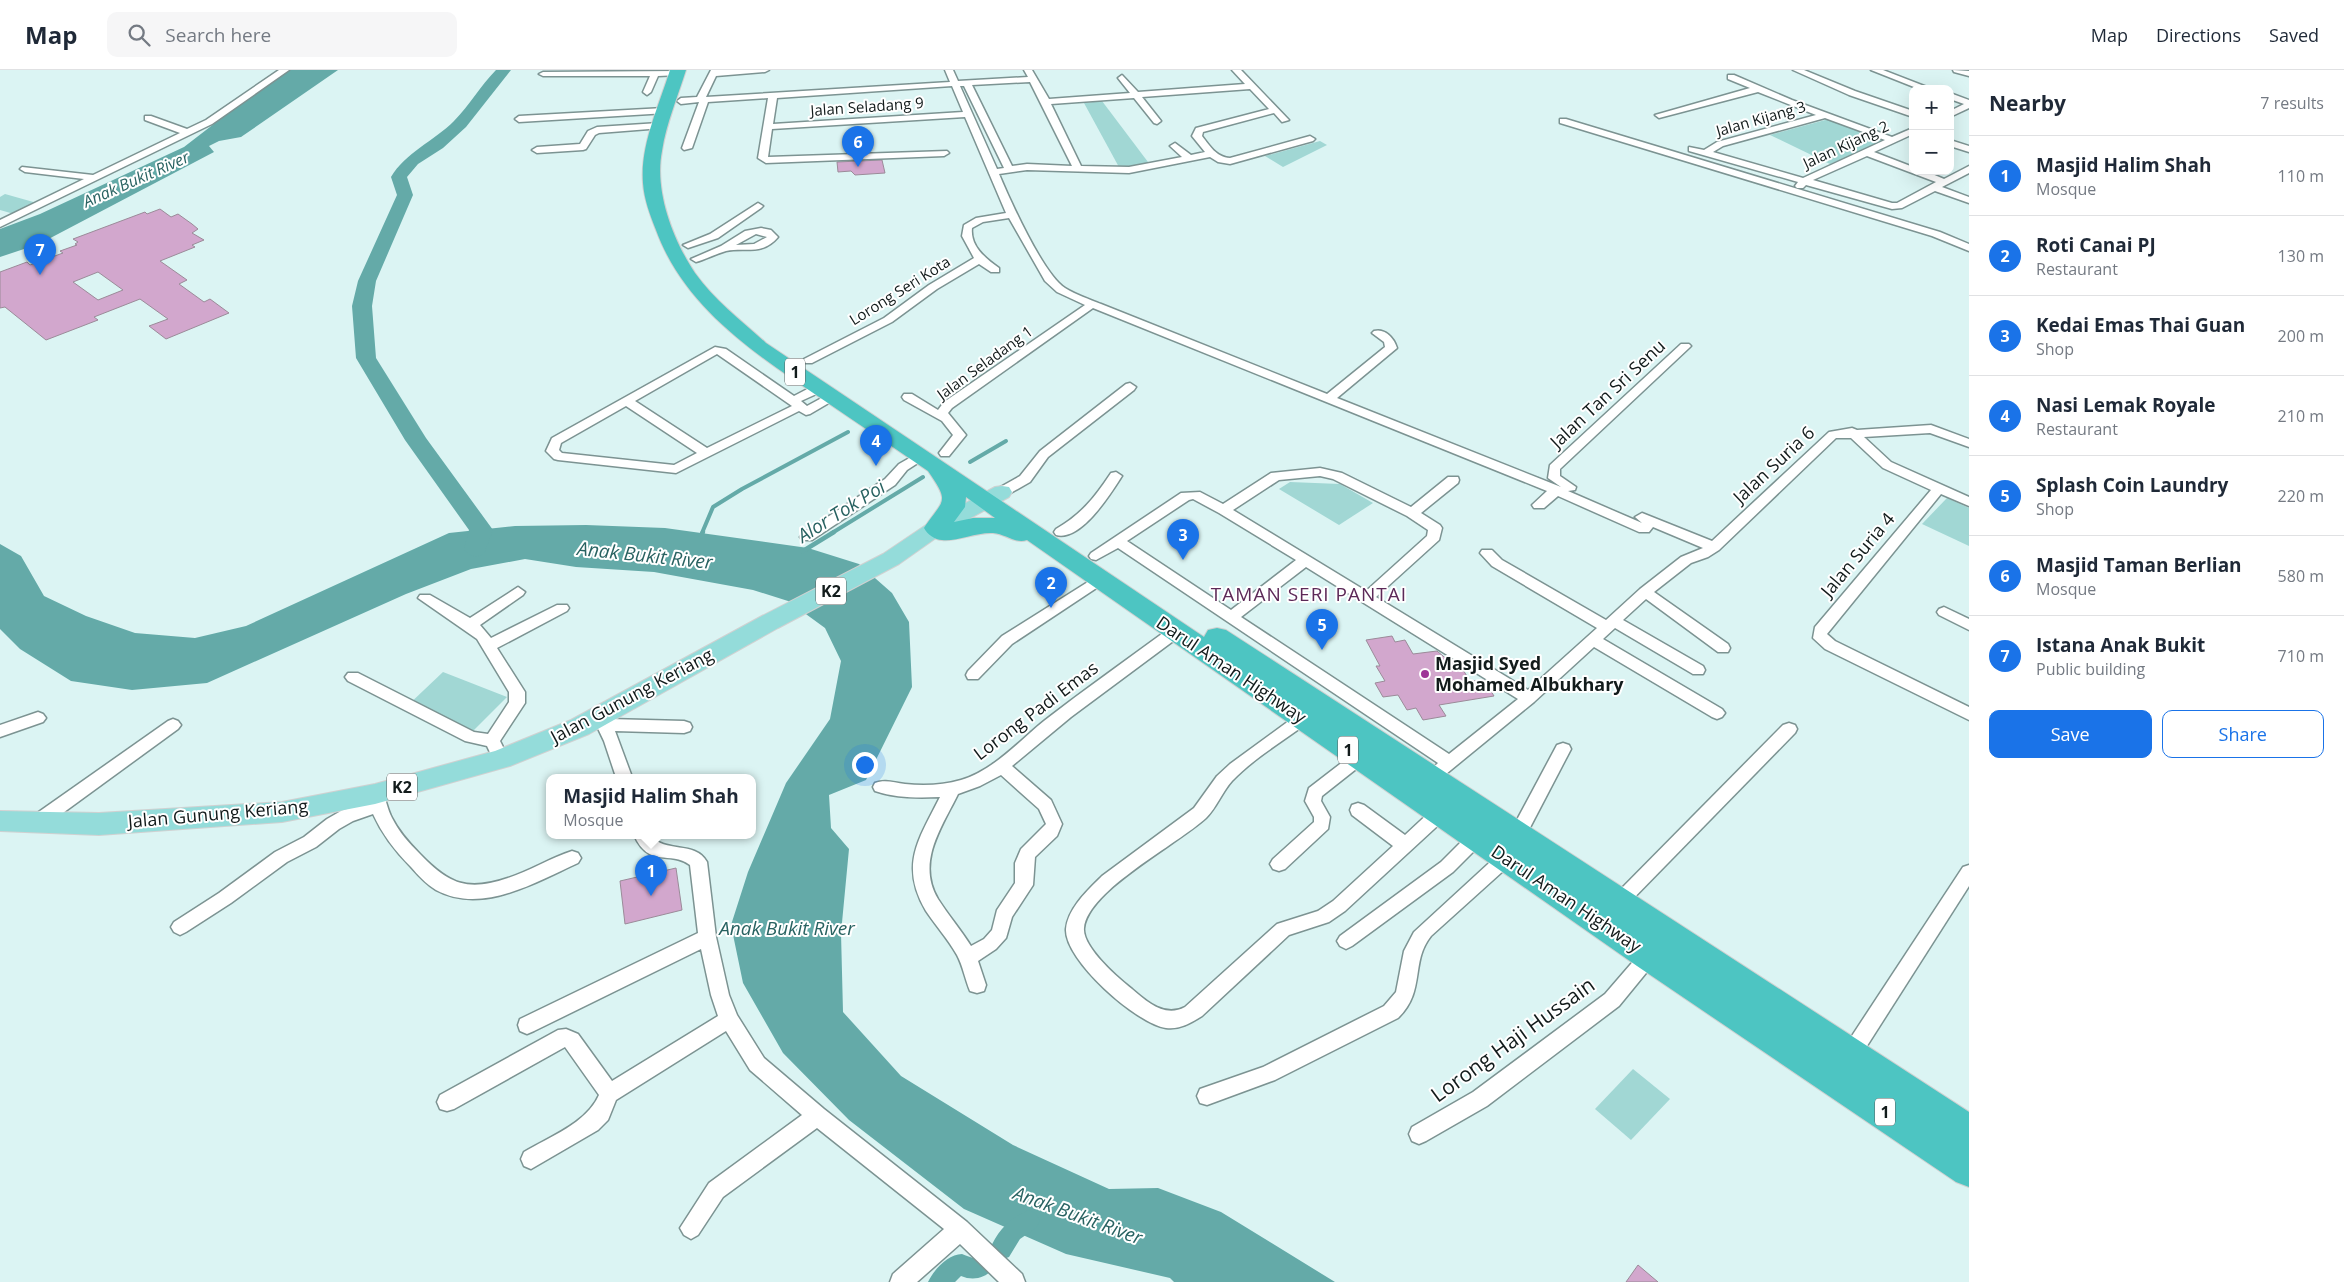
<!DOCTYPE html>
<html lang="en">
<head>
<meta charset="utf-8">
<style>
  body { margin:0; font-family:"Open Sans",sans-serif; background:#f6f6f7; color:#1f2937 }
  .controls { position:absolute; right:15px; top:15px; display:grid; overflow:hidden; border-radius:10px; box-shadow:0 5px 20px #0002 }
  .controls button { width:45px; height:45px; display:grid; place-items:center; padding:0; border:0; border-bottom:1px solid #e0e1e3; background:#fff; color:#1f2937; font:25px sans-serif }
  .you { position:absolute; left:864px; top:694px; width:18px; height:18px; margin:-12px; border:4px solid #fff; border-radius:50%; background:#1a73e8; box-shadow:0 0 0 8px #1a73e833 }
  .badge { display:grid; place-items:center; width:32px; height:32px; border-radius:50%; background:#1a73e8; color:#fff; font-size:16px; font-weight:700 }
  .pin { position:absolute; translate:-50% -41px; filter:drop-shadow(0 1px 2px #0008) }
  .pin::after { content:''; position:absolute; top:26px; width:18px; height:15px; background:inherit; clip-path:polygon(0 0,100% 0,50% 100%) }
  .popup { position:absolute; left:546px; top:704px; width:210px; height:65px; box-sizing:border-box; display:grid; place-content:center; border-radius:10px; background:#fff; filter:drop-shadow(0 1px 4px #0005); font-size:16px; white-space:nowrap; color:#747a83 }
  .popup b { font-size:19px; color:#1f2937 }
  .popup::after { content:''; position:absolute; left:50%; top:100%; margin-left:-10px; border:10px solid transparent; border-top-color:#fff }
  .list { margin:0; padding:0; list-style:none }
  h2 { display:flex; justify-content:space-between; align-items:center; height:65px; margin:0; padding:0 20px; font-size:21px }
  h2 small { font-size:16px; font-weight:400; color:#747a83 }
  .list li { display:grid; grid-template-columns:32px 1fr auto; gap:15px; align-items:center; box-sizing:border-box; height:80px; padding:0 20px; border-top:1px solid #e0e1e3 }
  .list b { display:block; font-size:19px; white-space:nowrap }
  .list p { margin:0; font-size:16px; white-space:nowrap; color:#747a83 }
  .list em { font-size:16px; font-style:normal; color:#747a83 }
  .actions { display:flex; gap:10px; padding:15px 20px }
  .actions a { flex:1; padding:11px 0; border:1px solid #1a73e8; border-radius:10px; text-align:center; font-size:18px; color:#1a73e8 }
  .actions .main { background:#1a73e8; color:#fff }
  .icon { flex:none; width:28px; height:28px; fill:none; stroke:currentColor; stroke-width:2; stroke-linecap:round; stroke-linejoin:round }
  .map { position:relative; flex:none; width:1969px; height:1212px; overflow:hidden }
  header { display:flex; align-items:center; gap:30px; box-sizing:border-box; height:70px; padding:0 25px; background:#fff; border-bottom:1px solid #e0e1e3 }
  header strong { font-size:24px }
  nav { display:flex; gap:28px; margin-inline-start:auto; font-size:18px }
  .search { width:350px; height:45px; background:#f6f6f7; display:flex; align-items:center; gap:12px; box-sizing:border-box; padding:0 18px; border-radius:10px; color:#747a83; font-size:19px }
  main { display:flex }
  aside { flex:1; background:#fff }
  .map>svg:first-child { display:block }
  .green { fill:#a1d7d4 }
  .water { fill:#64aaa8 }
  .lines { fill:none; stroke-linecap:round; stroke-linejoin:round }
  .stream-far1 { stroke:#64aaa8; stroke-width:4 }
  .stream { stroke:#64aaa8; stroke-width:4.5 }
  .canal { fill:#64aaa8; fill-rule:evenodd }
  .river { fill:#64aaa8; fill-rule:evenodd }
  .building { fill:#d2a7cd; stroke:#9b8b99; fill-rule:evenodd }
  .street-casing { stroke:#7c9392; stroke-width:3 }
  .primary-casing { stroke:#d0d1d1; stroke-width:2 }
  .highway-casing { stroke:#d0d1d1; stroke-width:2 }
  .street { fill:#fff; fill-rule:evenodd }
  .primary { fill:#94dcda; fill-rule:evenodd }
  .highway { fill:#4dc5c2; fill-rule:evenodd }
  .poi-dot { fill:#9e3497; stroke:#fff; stroke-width:2 }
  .labels { text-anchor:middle; stroke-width:4; stroke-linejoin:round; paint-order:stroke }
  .far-street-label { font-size:15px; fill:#121b1b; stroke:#fff }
  .far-water-label { font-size:16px; font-style:italic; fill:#286261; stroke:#fff }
  .shield { fill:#fff; stroke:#595f5f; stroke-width:1 }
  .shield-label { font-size:16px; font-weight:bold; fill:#121b1b }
  .street-label { font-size:18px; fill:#121b1b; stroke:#fff }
  .poi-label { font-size:18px; font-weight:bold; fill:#121b1b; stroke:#fff; text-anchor:start }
  .water-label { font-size:19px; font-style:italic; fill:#286261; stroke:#fff }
  .neighbourhood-label { font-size:19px; letter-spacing:1px; fill:#5c2958; stroke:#fff }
  .near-street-label { font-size:21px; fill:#121b1b; stroke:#fff }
</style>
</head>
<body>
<header>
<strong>Map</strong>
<div class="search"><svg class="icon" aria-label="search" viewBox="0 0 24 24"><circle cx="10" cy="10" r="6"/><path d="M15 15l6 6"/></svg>Search here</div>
<nav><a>Map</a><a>Directions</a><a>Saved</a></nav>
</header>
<main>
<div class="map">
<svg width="1969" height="1212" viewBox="0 0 1969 1212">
  <rect width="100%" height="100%" fill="#dbf4f3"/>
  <g class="green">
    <path d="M1102,31L1151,96L1120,99L1084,33Z"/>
    <path d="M1829,49L1886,71L1830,94L1770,65Z"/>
    <path d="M1320,71L1327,75L1283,97L1265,86Z"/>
    <path d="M5,124L44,135L21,146L0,140V127Z"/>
    <path d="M1290,412L1340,414L1373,433L1339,455L1279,419Z"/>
    <path d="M1947,428L1969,438V476L1922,454Z"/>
    <path d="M443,602L507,627L470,664L405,638Z"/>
    <path d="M1633,999L1670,1029L1631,1070L1595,1039Z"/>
  </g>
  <g class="water">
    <path d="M290,0H338L241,67L219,71L209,76L214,82L39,174L0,187V159L40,144L184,77L262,17Z"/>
    <path d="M586,455L665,458L808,478L859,494L892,523L909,552L912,617L866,710L829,725L831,758L849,779L841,863L843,942L901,1006L1013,1075L1109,1119L1158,1118L1221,1142L1335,1212H1174L1170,1208L1066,1184L964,1139L849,1050L783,983L743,913L731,855L748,802L786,713L830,649L841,591L825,558L788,531L753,520L654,502L576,497L525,489L471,499L406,524L207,613L132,620L71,611L20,579L0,559V474L21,486L44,526L86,546L135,563L195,568L246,556L449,463L515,456Z"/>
  </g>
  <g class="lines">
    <g class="stream-far1">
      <path d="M970,392L1006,371"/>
      <path d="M702,463L713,437L742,419L848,362"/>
      <path d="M832,463L923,407"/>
    </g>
    <g class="stream">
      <path d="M701,466L703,462"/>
      <path d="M803,481L834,462"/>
    </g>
    <g class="canal">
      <path d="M1029,1140L1036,1144L1040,1151L1036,1158L1020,1169L1009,1187L1001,1190L993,1187L990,1179C998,1160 1010,1148 1029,1140Z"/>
      <path d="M985,1182L993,1185L996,1193C990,1207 975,1212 961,1206L955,1212H928C933,1201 948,1184 962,1184C965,1185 969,1187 973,1188Z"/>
    </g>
    <path class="river" d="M496,0H511L466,57L443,78L418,94L407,107L413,125L376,211L372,236L376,288L426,368L493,460L484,484L476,487L468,484L464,479L469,460L405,370L356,288L352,236L358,211L397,125L391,107C405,83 434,71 454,51C470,35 480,16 496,0Z"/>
  </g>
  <g class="building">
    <path d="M882,90L885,103L855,105L851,101L838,102L837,92Z"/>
    <path d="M160,139L171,147L178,144L192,154L198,159L192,163L204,170L192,175L195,177L160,191L187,210L179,214L204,232L210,229L229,243L166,269L149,256L168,249L140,229L94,247L98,250L46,270L5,237L0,238V202L27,192L30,195L63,183L60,181L77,175L75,174L78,172L73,169L145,142L147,144ZM98,202L123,220L98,230L73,212Z"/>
    <path d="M1392,566L1395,572L1405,570L1413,584L1437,581L1449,591L1452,590L1460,595L1470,611L1484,610L1494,626L1439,635L1446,646L1423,650L1416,638L1407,640L1398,625L1383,627L1375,613L1385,611L1376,596H1380L1366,570Z"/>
    <path d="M676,798L682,840L625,854L620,811Z"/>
    <path d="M1638,1195L1658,1212H1626Z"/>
  </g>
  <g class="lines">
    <g class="street-casing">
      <g id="street">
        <path d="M279,0H289L212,54L0,157V150L84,109L25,102L20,99L22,97L93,105L180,63L145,50V46H151L187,59L206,50Z"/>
        <path d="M711,0H769L765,2L716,6L706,27L950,12L945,0H953L958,11L1028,7L1024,0H1032L1049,29L1130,23L1118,8L1122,5L1138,22L1245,14L1232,0H1241L1289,50L1282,52L1274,43L1203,62L1202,66C1210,76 1216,87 1230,88L1310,66L1315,69L1313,71L1230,94L1218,92L1210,87L1129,103L1027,100L999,104C1010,130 1043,204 1065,218C1076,225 1089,229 1101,234L1327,324L1385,277L1384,272L1372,263L1374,261C1385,258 1394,268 1397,278L1337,328L1561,417L1548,408L1550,395L1681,274H1689L1691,276L1689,278L1560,399V406L1576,417L1575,420L1568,421L1642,453L1635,447L1642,443L1712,471L1829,362L1852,358L1857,360L1931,355L1969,369V377L1930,363L1864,367L1891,392L1969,427V436L1941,424L1827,564L1835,571L1969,637V650L1825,579L1813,568L1815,557L1931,420L1883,398L1851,368H1836L1719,480L1708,487L1691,493L1654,522L1728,574L1730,578L1728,582H1718L1646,529L1623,550L1703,596L1705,600L1703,604H1693L1615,558L1603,569L1722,639L1725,643L1722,647L1717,649L1712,647L1594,577L1534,632L1435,713L1429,715L1423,713L1421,709L1438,693L1118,478L1096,490L1091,489L1089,486L1091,483L1181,423L1200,422L1223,434L1271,403L1320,398L1342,403L1411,437L1448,407H1458L1459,410L1458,413L1421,443L1440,455L1442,458L1439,470L1376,527L1528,620L1597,558L1492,496L1480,483L1482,480H1492L1502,490L1606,550L1640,519L1681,487L1703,478L1653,457L1649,462H1639L1558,426L1544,438H1534L1532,435L1547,421L1093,238L952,338L948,343L966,365L949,386H941L939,383L953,365L942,351L904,330L902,327L904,324H912L938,340L944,332L1085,235L1057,222L1045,211L1009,148L983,152L972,158C970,176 985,188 999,198V202H991L979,194L937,219L892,252L812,293H804L802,291L804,289L884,248L929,215L974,188L962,166L964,155L976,148L1006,143L965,47L772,59L768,87L947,81L949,83L944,86L766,93L758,88L768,28L708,32L692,78L684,80L682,78L699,32L681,34L677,31L681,28L697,27ZM1030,12L1072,96L1027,94L1012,96L972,15ZM952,16L963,42L773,54L777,28ZM960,16H964L1004,98L997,99ZM1250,19L1269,39L1196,58L1192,66L1205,82L1191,85L1175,73L1170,76L1182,87L1129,97L1081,96L1051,34L1134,28L1154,53L1157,54L1161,51L1142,27ZM1320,406L1333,409L1407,446L1428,460L1427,466L1366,521L1233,440L1279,410ZM1193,429L1219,443L1296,490L1231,540L1127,471L1189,430ZM1306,497L1518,629L1449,684L1241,547Z"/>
        <path d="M1793,0H1804L1855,21L1913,41V47L1849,25Z"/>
        <path d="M1871,0H1883L1932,19H1919Z"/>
        <path d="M1953,0L1969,1V6L1954,2Z"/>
        <path d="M677,1L681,3L680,5L658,6L651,22L647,25L643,22L650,6H543L539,4L543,2Z"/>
        <path d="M1728,5H1734L1792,30L1892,67L1913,58V64L1874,82L1913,97V101H1925L1944,109L1969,96V103L1942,117L1969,127V133L1935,121L1902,138L1892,139L1806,115L1803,118H1797L1795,116L1798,112L1689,81V77L1704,80L1717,72L1816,45L1758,22L1659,48L1655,45L1750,18L1728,9ZM1825,48L1885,70L1803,108L1713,82L1723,76ZM1867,86L1936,112L1897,133H1892L1813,110Z"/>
        <path d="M1950,23L1969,30V38L1950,47V41L1964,34L1950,29Z"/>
        <path d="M664,38L667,39V43L519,52L515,49L519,46Z"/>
        <path d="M1560,49H1566L1940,162L1969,174V181L1932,166L1560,53Z"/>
        <path d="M659,53L662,54V58L599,63L595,65L586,79L583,80L537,83L532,80L537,77L580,74L588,61L597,57Z"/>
        <path d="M1950,70L1969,76V82L1950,76Z"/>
        <path d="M758,133L763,136L761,138L718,168L688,178L683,175L710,164Z"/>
        <path d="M761,158L771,160L778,167C762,186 746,177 726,181C716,184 706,189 696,192L691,189L721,176L745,161ZM756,164L767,167L754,174L736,175Z"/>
        <path d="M715,277L726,279L794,326L815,315H823L825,318L823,321L801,331L807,336L829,324H837L839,327L810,344L806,345L799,341L676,403L558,390L554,389L546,381L552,368ZM717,284L792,336L707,378L635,331ZM626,336L697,383L674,395L562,383L559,380L561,373Z"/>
        <path d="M1130,313L1136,317L1134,320L1048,387L1030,412L1007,425H997L996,422L997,419L1020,406L1040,381L1126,314Z"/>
        <path d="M920,382L926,386L924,389L907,400L895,415L812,470H802L800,467L802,464L885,409L899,394Z"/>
        <path d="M1116,402L1122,406C1111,423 1081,472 1056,465L1054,462L1056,459C1082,444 1095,427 1111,403Z"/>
        <path d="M1099,505L1106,510L1104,513L1012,574L978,609H968L966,605L968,601L1002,566Z"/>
        <path d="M518,517L525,522L523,525L480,555L491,568L557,535H567L569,538L567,541L497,578L525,622V633L500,671L509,689L507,693L501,695L495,693L487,676L465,671L348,611L345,607L348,603H358L474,662L488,664L509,632V622L477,569L418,528L420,525H430L470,548Z"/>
        <path d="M1944,537L1969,549V560L1939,545L1937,542L1939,539Z"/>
        <path d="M1175,557L1180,558L1182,562L1180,566L1071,647L1012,696L1051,730L1062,754L1057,766L1035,787L1033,815L1012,847L1006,868L996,879L978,891L986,915L984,921L977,923L970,921C965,909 963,896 957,885C948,869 936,856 926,841C899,795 919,769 940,727C918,728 896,728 875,721L873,717L875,713C885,709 895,713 905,714C924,716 944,715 961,710C994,700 1018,672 1044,651C1085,619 1128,589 1170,558ZM1001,705L1039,739L1046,754L1021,779L1015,793V813L997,840L992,860L984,869L971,876C961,860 948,845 938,829C916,792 942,757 958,724L980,716Z"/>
        <path d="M38,642L43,644L46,648L43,652L0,667V655Z"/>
        <path d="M601,642L606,644L609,649L684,651L690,653L692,657L690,661L684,663L615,661L632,707H616L604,671L593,648L596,644Z"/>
        <path d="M1302,643L1307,645L1310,649L1307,653C1282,672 1254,688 1232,711C1222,722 1217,737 1206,748C1178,774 1088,820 1084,858C1082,877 1118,908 1132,919C1147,932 1165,948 1185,937L1277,854L1318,841L1333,831L1393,776L1352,745L1350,740L1352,735L1358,733L1364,735L1405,765L1434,738L1440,736L1446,738L1448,743L1446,748L1345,841L1329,852L1289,865L1202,946C1191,953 1179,960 1166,958C1137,954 1064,890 1066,859C1068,838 1088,820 1102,806L1194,738L1217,706L1230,694L1297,645Z"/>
        <path d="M173,649L178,651L181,655L178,659L45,756L39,758L33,756L31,751L33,746L168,651Z"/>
        <path d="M1789,653L1795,655L1797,659L1795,663L1625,837L1619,839L1613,837L1610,832L1613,827L1783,655Z"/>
        <path d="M1563,673L1569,675L1571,679L1523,771L1517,773L1511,771L1509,766L1511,761L1557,675Z"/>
        <path d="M1359,682L1365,684L1367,688L1365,692L1322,726L1321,731L1330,747L1328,759L1285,799L1279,801L1273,799L1270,794L1273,789L1314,752V747L1305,731L1309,718L1353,684Z"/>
        <path d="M375,718L381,719C386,728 387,739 392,748C399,762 409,773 420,784C449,814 467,822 508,808C530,801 550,788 572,781L578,783L581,788L578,793C536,812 482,845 436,820C426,814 418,805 411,797C395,781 382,764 373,744L353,751L339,759L316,777L287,792L231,833L186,862L180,865L174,862L171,857L174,852L219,823L275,782L304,767L327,749L341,741L369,732L367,724L369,719Z"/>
        <path d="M1476,761L1482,763L1484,768L1482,773L1453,802L1352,876L1346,879L1340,876L1337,871L1340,866L1441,792L1470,763Z"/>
        <path d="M634,765H651C664,784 695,770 707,792L716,867L729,925L737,945L764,988L824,1039L967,1152L1022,1204L1025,1212H999L960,1174L917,1212H890L893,1204L944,1159L817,1058L723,1127L698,1165L691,1169L684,1165L680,1158L709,1113L802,1045L750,1000L726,961L616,1030L608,1050L598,1060L531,1099L524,1096L521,1089L524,1082C549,1067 587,1053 599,1025L565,977L454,1039L447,1041L440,1039L437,1032L440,1025L558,960L566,959L578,964L612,1011L718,946L711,925L701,879L534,961L527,964L520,961L518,955L520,949L698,863L690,795C670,780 649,799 634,765Z"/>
        <path d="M1506,781L1512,783L1515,788L1512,793L1431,866C1410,892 1426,921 1398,948L1275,1010L1207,1035L1200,1033L1197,1026L1200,1019L1263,997L1384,936L1396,922L1404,881L1414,862L1500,783Z"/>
        <path d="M1969,795V816L1858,990L1851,993L1844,990L1841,984L1844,978L1963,797Z"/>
        <path d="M1649,878L1655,880L1658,886L1655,892L1619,936L1487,1036L1426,1071L1419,1074L1412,1071L1409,1064L1412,1057L1473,1022L1605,924L1643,880Z"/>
      </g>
    </g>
    <g class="primary-casing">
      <path id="primary" d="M1002,416L1009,417L1012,422L1009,427L943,463L899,494L778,558L589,664L510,696L375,734L282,752L99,765L0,761V741L99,743L282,732L375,714L495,681L571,650L762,546L883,484L929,453L995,417Z"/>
    </g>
    <g class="highway-casing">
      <path id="highway" d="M670,0H686C678,26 666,54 662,81C654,121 673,170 695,203C714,230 742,251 766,273L1204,567L1208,560L1217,558L1226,560L1969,1042V1117L1956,1112L1637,896L1027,470C1015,474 1006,464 993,463C976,462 956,472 942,470C935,470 927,464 924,458C943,429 951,434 928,401C893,377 857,353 822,329C756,284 685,239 656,160C650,145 644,129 643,113C640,75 659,36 670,0ZM966,427L995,448H973L954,452L965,437Z"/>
    </g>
    <use href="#street" class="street"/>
    <use href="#primary" class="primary"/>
    <use href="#highway" class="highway"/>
  </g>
  <circle class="poi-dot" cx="1425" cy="604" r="5"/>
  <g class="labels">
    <g class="far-street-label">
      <text transform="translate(867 37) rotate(-4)" y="5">Jalan Seladang 9</text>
      <text transform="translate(1761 49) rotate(-16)" y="5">Jalan Kijang 3</text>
      <text transform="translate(1846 75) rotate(-25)" y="5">Jalan Kijang 2</text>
      <text transform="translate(900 221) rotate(-32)" y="5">Lorong Seri Kota</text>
      <text transform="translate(985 293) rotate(-36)" y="5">Jalan Seladang 1</text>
    </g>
    <g class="far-water-label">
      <text transform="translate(136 109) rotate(-24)" y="6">Anak Bukit River</text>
    </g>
    <g class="shield">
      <rect x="785" y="288.5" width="20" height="27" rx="4"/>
      <rect x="816" y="507.5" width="30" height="27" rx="4"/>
      <rect x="1338" y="666.5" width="20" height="27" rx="4"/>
      <rect x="387" y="703.5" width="30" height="27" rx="4"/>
      <rect x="1875" y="1028.5" width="20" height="27" rx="4"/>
    </g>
    <g class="shield-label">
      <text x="795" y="308">1</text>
      <text x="831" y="527">K2</text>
      <text x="1348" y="686">1</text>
      <text x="402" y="723">K2</text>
      <text x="1885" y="1048">1</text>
    </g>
    <g class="street-label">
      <text transform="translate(1608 324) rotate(-43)" y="6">Jalan Tan Sri Senu</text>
      <text transform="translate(1774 395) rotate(-43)" y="6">Jalan Suria 6</text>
      <text transform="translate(1858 485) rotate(-50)" y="6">Jalan Suria 4</text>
      <text transform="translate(1231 600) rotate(34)" y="6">Darul Aman Highway</text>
      <text transform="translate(632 626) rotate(-28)" y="6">Jalan Gunung Keriang</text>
      <text transform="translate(1036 641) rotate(-37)" y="6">Lorong Padi Emas</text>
      <text transform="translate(218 744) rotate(-5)" y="6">Jalan Gunung Keriang</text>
      <text transform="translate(1566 829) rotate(34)" y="6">Darul Aman Highway</text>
    </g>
    <g class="poi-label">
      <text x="1435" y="600">Masjid Syed<tspan x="1435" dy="21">Mohamed Albukhary</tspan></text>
    </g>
    <g class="water-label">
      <text transform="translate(841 441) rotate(-32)" y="7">Alor Tok Poi</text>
      <text transform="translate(645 485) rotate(6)" y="7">Anak Bukit River</text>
      <text x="787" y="865">Anak Bukit River</text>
      <text transform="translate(1078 1145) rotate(20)" y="7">Anak Bukit River</text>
    </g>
    <g class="neighbourhood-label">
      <text x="1309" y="531">TAMAN SERI PANTAI</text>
    </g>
    <g class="near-street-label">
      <text transform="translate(1513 970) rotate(-36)" y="7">Lorong Haji Hussain</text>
    </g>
  </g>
</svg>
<div class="controls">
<button>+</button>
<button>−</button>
</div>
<div class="you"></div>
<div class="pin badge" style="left:651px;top:826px">1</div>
<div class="popup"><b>Masjid Halim Shah</b>Mosque</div>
<div class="pin badge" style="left:1051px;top:538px">2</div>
<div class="pin badge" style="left:1183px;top:490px">3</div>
<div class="pin badge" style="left:876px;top:396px">4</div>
<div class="pin badge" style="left:1322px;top:580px">5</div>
<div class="pin badge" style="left:858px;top:97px">6</div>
<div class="pin badge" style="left:40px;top:205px">7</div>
</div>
<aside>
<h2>Nearby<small>7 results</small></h2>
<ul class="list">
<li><span class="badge">1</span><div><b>Masjid Halim Shah</b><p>Mosque</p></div><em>110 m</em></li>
<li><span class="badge">2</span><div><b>Roti Canai PJ</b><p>Restaurant</p></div><em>130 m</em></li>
<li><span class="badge">3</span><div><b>Kedai Emas Thai Guan</b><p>Shop</p></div><em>200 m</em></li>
<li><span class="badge">4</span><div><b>Nasi Lemak Royale</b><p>Restaurant</p></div><em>210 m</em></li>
<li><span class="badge">5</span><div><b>Splash Coin Laundry</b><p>Shop</p></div><em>220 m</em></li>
<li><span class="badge">6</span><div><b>Masjid Taman Berlian</b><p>Mosque</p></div><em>580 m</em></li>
<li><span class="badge">7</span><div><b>Istana Anak Bukit</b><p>Public building</p></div><em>710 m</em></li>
</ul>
<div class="actions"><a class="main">Save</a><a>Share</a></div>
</aside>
</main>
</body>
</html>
